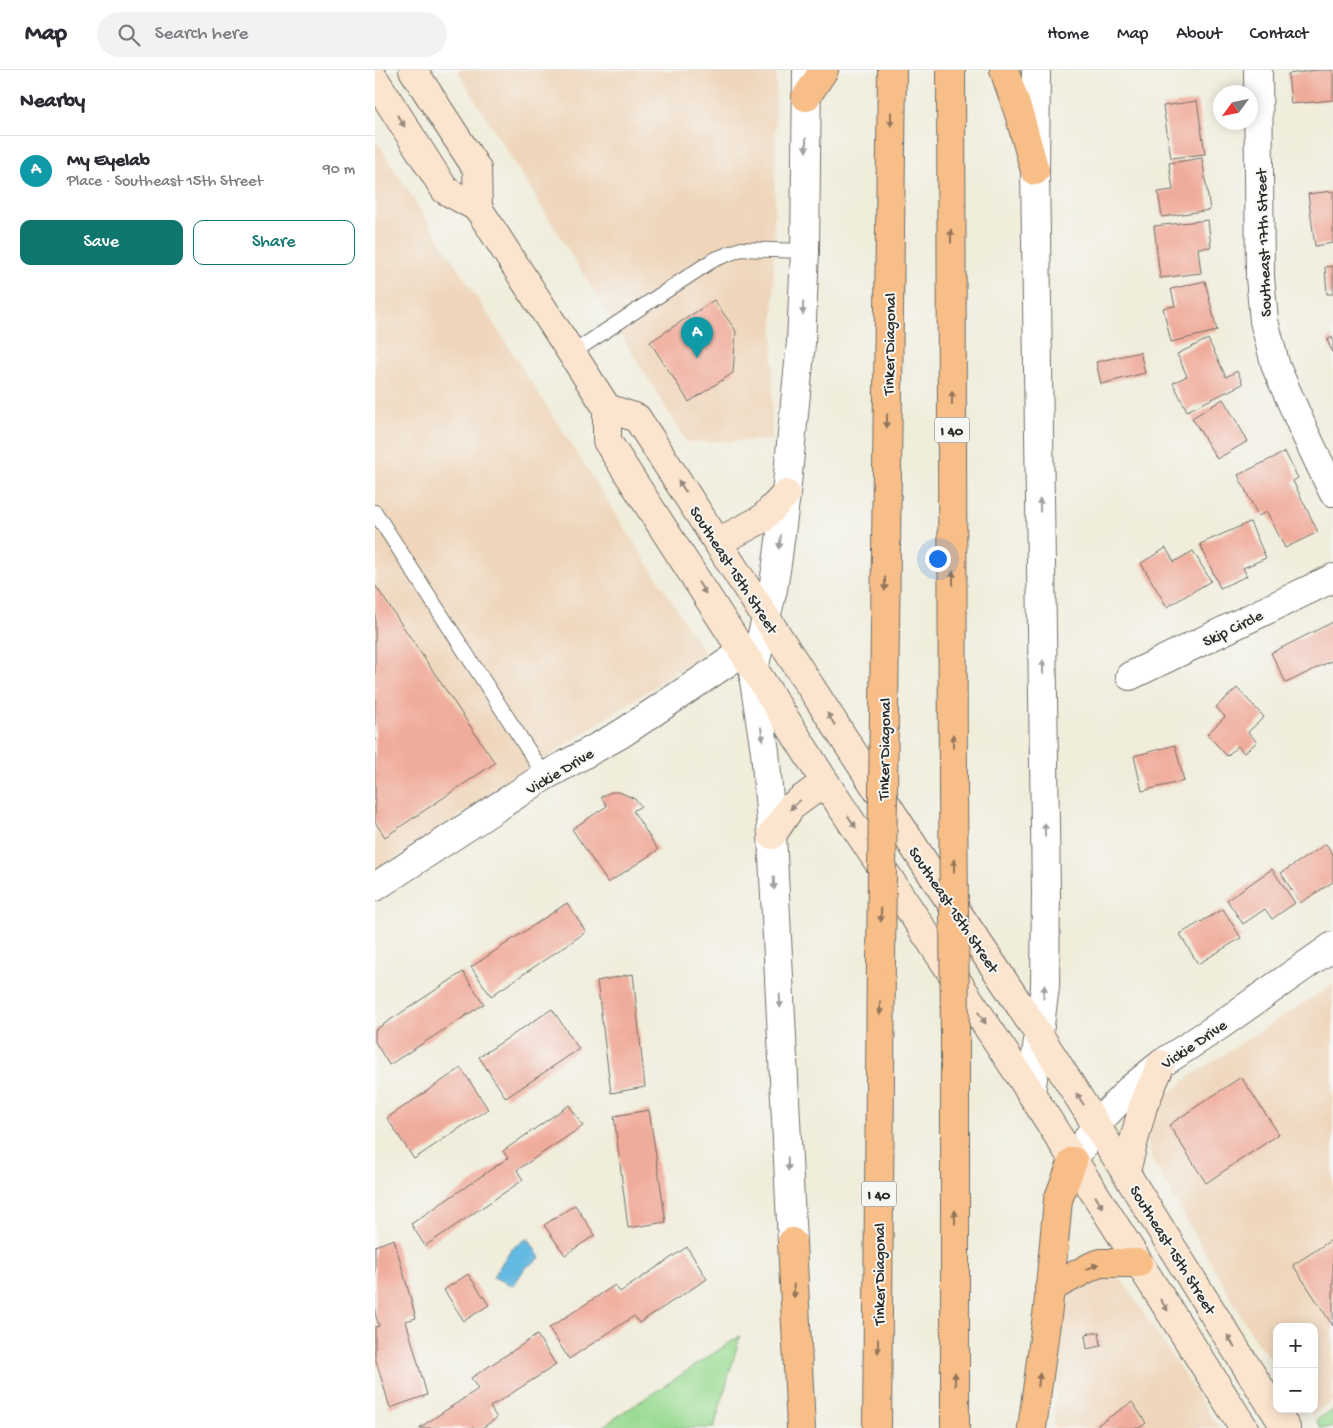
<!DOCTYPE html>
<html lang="en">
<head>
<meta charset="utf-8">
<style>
  body { margin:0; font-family:"Gochi Hand",sans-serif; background:#f2f2f3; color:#2b2b33 }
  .controls { position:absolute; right:15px; bottom:15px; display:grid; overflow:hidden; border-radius:10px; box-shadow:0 2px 12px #0003 }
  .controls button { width:45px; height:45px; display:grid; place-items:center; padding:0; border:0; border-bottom:1px solid #e1e1e2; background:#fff; color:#2b2b33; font:25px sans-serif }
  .compass { position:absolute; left:838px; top:15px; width:45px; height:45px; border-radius:50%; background:#fff; box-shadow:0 2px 12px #0003; rotate:237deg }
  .you { position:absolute; left:562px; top:488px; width:18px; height:18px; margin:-12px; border:4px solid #fff; border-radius:50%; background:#1a73e8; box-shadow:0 0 0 8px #1a73e833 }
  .badge { display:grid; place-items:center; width:32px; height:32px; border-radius:50%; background:#0f766e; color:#fff; font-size:16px; font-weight:700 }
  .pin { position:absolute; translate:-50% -41px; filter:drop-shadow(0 1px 2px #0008) }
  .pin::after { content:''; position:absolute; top:26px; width:18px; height:15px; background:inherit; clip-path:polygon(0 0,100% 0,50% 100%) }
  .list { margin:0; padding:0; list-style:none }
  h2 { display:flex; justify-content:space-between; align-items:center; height:65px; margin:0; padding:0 20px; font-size:21px }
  h2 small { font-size:16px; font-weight:400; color:#7c7c81 }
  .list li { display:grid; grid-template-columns:32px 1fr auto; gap:15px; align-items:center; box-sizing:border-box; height:70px; padding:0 20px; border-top:1px solid #e1e1e2 }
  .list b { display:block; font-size:19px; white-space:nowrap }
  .list p { margin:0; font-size:16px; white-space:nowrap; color:#7c7c81 }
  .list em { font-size:16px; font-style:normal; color:#7c7c81 }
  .actions { display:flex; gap:10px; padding:15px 20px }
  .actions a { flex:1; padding:11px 0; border:1px solid #0f766e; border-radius:10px; text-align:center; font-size:18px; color:#0f766e }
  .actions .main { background:#0f766e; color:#fff }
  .icon { flex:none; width:28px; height:28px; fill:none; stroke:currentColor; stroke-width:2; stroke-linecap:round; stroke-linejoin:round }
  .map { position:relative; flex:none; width:958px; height:1358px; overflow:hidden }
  header { display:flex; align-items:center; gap:30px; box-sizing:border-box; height:70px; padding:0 25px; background:#fff; border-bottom:1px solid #e1e1e2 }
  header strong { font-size:24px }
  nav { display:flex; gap:28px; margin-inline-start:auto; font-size:18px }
  .search { width:350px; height:45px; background:#f2f2f3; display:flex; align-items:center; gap:12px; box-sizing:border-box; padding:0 18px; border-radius:28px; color:#7c7c81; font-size:19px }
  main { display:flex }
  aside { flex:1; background:#fff }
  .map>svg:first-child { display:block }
  .built { fill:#efd6bb }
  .green { fill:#9adc93; stroke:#62845f }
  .water { fill:#64b9e1; stroke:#487286 }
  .building { fill:#f0ac9b }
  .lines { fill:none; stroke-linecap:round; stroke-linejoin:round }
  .service-casing { stroke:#706f69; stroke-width:16 }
  .minor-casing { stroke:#706f69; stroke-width:30 }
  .tertiary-casing { stroke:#706f69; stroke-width:30 }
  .secondary-casing { stroke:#706f69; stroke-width:30 }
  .motorway-casing { stroke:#706f69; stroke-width:30 }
  .service { stroke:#fff; stroke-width:14 }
  .minor { stroke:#fff; stroke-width:28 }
  .tertiary { stroke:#fff; stroke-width:28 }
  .secondary { stroke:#fce5cf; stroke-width:28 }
  .motorway { stroke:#f7be88; stroke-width:28 }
  .motorway-bridge-casing { stroke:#706f69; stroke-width:30; stroke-linecap:butt }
  .motorway-bridge { stroke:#f7be88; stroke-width:28 }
  .oneway { fill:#91745a }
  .oneway2 { fill:#94887d }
  .oneway3 { fill:#a0a0a0 }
  .labels { text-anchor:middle; stroke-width:4; stroke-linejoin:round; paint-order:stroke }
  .shield { fill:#f6f6f2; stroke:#686867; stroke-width:1 }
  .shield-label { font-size:15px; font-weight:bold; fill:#2b2b2b }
  .street-label { font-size:16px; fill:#2b2b2b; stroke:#f6f6f2 }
</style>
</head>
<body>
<header>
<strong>Map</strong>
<div class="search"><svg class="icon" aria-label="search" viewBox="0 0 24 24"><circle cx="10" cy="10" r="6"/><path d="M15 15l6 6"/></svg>Search here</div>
<nav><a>Home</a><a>Map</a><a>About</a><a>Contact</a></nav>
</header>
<main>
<aside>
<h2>Nearby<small></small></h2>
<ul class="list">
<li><span class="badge" style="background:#0f9aa8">A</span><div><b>My Eyelab</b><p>Place · Southeast 15th Street</p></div><em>90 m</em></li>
</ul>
<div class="actions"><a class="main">Save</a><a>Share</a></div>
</aside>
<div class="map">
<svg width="958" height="1358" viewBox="0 0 958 1358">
  <rect width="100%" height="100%" fill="#f6f6f2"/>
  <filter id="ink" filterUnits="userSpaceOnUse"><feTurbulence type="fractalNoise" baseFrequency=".02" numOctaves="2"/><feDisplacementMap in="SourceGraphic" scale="10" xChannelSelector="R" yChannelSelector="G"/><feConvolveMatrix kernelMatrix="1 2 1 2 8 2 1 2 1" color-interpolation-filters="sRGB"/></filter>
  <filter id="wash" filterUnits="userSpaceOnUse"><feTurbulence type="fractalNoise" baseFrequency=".0096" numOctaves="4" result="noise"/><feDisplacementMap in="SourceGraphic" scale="20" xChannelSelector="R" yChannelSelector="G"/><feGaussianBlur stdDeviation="1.12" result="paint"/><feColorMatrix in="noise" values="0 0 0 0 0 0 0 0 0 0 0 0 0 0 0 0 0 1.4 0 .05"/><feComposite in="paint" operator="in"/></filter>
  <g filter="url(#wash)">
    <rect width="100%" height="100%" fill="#f0eddb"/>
    <g class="built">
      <path d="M82,0H401L397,370L312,372Z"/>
      <path d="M0,69L330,583L0,801Z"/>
      <path d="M958,914V1331L938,1344L935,1339H939V1257H902V1295L882,1273L778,1092L771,1070L775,1050L788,1029L817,1005Z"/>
      <path d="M738,1196L844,1358H678L691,1228Z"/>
    </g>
    <g class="green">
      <path d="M365,1266L339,1358H225Z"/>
      <path d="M958,1340V1358H946L941,1350Z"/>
    </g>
    <path class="water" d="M153,1168L165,1188L150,1198L138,1216L118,1207L136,1179Z"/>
    <g id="blocks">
      <g class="building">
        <path d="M942,0H958V30L916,34L913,4Z"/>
        <path d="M822,31L830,84L796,88L788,36Z"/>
        <path d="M827,88L835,140L787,147L783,122L798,120L794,93Z"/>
        <path d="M958,121V173L940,176L933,124Z"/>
        <path d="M833,150L836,177L823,178L826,203L785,208L779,156Z"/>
        <path d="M958,196V224H952L950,197Z"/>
        <path d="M830,211L842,261L796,272L788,238L800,236L796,219Z"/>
        <path d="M339,230L361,261L358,303L314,332L275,272Z"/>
        <path d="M958,267V283L952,270Z"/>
        <path d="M833,269L851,307L862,301L868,314L812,341L798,313L812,306L802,284Z"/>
        <path d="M765,282L770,303L726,314L721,292Z"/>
        <path d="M848,329L873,371L842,389L817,348Z"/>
        <path d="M910,382L923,408L918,411L943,462L910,478L892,442L883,446L863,405Z"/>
        <path d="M875,452L891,488L868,498L872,506L845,518L825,474Z"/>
        <path d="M791,478L799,492L818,481L836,511L792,537L766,493Z"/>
        <path d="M0,515L120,693L10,767L0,752Z"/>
        <path d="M958,552V590L911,613L896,583Z"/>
        <path d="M862,618L889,647L873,662L882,672L869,683L863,676L852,686L832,664L850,647L841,637Z"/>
        <path d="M800,675L809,711L767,721L759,686Z"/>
        <path d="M236,722H244L260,729L266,736L258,741L283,780L233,813L197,759L232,736L226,727Z"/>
        <path d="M951,774L958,784V812L925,833L906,803Z"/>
        <path d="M897,799L920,833L897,849L890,839L868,854L852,830Z"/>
        <path d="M192,833L211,862L116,926L96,897Z"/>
        <path d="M848,839L866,868L823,894L805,864Z"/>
        <path d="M88,902L109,934L14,995L0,972V960Z"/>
        <path d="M258,904L270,1017L236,1023L222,911Z"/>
        <path d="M177,939L204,979L131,1028L104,987Z"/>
        <path d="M86,998L113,1039L39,1089L12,1048Z"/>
        <path d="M866,1007L904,1064L831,1113L794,1055Z"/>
        <path d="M194,1035L208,1056L142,1100L148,1110L50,1176L36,1154L133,1088L128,1081Z"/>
        <path d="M274,1040L291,1152L253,1158L239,1046Z"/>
        <path d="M200,1135L220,1165L190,1185L169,1155Z"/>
        <path d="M19,1169L41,1248L31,1251L52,1325L15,1338L0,1287V1257L4,1256L0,1243V1176Z"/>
        <path d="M958,1169V1256L918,1195Z"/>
        <path d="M312,1177L332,1209L264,1253L259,1246L194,1289L174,1258L240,1215L245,1222Z"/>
        <path d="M93,1204L114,1235L89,1251L69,1220Z"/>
        <path d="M724,1262L726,1276L712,1279L710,1264Z"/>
        <path d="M162,1265L181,1295L115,1337L122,1348L107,1358H44L103,1319L96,1308Z"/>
        <path d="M757,1332L771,1353L764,1358H718Z"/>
      </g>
    </g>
  </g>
  <g filter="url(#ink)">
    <use href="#blocks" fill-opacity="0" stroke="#706f69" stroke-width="1"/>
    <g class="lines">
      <g class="service-casing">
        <g id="service">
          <path d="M197,283L338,190L366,179L430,181"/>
          <path d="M0,442L170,706"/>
        </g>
      </g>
      <g class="minor-casing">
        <g id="minor">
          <path d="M883,0L885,207L889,251L901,297L929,361L958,422"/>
          <path d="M755,606L958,508"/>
        </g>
      </g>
      <g class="tertiary-casing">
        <g id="tertiary">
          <path d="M0,817L170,706L246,664L368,582"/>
          <path d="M656,1023L670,917L671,822L660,101L661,0"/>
          <path d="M698,1091L721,1055L754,1020L786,994L844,956L958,876"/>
          <path d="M417,1172L397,765L390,681L379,611V598L398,519L402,494L411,424L426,273L430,181L432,0"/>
        </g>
      </g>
      <g class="secondary-casing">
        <g id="secondary">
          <path d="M38,0L102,99L103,138"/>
          <path d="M0,10L70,120L103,138L232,338V371L384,607L450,712L645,1006L869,1358"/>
          <path d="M232,338L262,348C353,488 442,629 534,769C576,835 622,899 664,965C748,1095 826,1228 911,1358"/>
          <path d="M343,472L387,449L411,424"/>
          <path d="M397,765L416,737L450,712"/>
          <path d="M751,1101L768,1036L786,994"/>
        </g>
      </g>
      <g class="motorway-casing">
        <g id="motorway">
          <path d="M576,0L578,720"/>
          <path d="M629,0L645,47L660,101"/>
          <path d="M431,27L449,0"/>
          <path d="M509,638L517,0"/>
          <path d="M580,967V1358"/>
          <path d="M417,1172L426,1358"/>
          <path d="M674,1219L717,1196L726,1193H763"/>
          <path d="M502,1358L506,890"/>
          <path d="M657,1358L673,1238L683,1130L698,1091"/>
        </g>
      </g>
      <use href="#service" class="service"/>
      <use href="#minor" class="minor"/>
      <use href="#tertiary" class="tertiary"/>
      <use href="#secondary" class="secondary"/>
      <use href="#motorway" class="motorway"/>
      <g class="motorway-bridge-casing">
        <g id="motorway-bridge">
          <path d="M578,720L580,967"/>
          <path d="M506,890L509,638"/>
        </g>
      </g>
      <use href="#motorway-bridge" class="motorway-bridge"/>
    </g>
    <defs><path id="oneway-solid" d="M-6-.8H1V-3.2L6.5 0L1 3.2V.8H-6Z" transform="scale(1.25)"/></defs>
    <g class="oneway">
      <use href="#oneway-solid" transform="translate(516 49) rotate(91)"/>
      <use href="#oneway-solid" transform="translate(576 166) rotate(-90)"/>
      <use href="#oneway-solid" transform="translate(577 328) rotate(-90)"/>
      <use href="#oneway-solid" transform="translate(512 351) rotate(91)"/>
      <use href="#oneway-solid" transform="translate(578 508) rotate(-90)"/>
      <use href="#oneway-solid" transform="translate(510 514) rotate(91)"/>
      <use href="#oneway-solid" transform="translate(578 671) rotate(-90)"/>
      <use href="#oneway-solid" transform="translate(579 796) rotate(-90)"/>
      <use href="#oneway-solid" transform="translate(506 845) rotate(91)"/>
      <use href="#oneway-solid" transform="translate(505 938) rotate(90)"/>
      <use href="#oneway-solid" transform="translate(580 1147) rotate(-90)"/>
      <use href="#oneway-solid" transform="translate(717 1197) rotate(-23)"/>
      <use href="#oneway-solid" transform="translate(419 1221) rotate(87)"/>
      <use href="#oneway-solid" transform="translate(503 1276) rotate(90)"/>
      <use href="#oneway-solid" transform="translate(580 1309) rotate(-90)"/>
      <use href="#oneway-solid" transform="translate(664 1310) rotate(-83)"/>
    </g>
    <g class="oneway2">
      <use href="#oneway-solid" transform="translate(26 51) rotate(57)"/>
      <use href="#oneway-solid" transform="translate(307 416) rotate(-123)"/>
      <use href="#oneway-solid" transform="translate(327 518) rotate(57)"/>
      <use href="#oneway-solid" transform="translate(456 649) rotate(-122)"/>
      <use href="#oneway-solid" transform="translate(420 735) rotate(137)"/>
      <use href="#oneway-solid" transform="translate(477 752) rotate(56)"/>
      <use href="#oneway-solid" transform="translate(607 948) rotate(56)"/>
      <use href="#oneway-solid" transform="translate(705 1029) rotate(-123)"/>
      <use href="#oneway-solid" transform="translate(724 1132) rotate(58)"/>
      <use href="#oneway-solid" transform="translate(789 1235) rotate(57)"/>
      <use href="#oneway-solid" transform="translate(856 1271) rotate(-121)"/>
    </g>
    <g class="oneway3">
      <use href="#oneway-solid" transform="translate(431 75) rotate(90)"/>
      <use href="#oneway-solid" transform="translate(428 238) rotate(92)"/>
      <use href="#oneway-solid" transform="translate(665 435) rotate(-91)"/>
      <use href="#oneway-solid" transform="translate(405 472) rotate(98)"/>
      <use href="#oneway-solid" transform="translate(668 597) rotate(-91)"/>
      <use href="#oneway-solid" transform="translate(387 664) rotate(81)"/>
      <use href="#oneway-solid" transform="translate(670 760) rotate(-91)"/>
      <use href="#oneway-solid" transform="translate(399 813) rotate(88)"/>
      <use href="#oneway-solid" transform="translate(669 922) rotate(-84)"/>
      <use href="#oneway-solid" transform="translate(405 931) rotate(87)"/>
      <use href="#oneway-solid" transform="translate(413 1094) rotate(87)"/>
    </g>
  </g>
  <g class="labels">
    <g class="shield">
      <rect x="559.5" y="347.5" width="35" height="25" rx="4"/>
      <rect x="486.5" y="1111.5" width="35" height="25" rx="4"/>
    </g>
    <g class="shield-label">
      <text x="577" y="365">I 40</text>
      <text x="504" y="1129">I 40</text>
    </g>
    <g class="street-label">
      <text transform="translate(887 173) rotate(-92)" y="6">Southeast 17th Street</text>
      <text transform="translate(513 274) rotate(-89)" y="6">Tinker Diagonal</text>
      <text transform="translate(360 499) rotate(57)" y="6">Southeast 15th Street</text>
      <text transform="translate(857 557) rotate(-26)" y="6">Skip Circle</text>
      <text transform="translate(508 679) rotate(-89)" y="6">Tinker Diagonal</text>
      <text transform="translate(184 700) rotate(-31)" y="6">Vickie Drive</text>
      <text transform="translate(580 839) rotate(56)" y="6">Southeast 15th Street</text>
      <text transform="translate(818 973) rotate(-34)" y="6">Vickie Drive</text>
      <text transform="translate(799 1179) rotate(58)" y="6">Southeast 15th Street</text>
      <text transform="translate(503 1204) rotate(-90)" y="6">Tinker Diagonal</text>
    </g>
  </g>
</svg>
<div class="controls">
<button>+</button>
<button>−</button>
</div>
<svg class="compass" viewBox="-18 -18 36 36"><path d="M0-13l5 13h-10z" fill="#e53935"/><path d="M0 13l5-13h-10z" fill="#7c7c81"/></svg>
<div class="you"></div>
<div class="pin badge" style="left:322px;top:288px;background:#0f9aa8">A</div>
</div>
</main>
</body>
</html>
